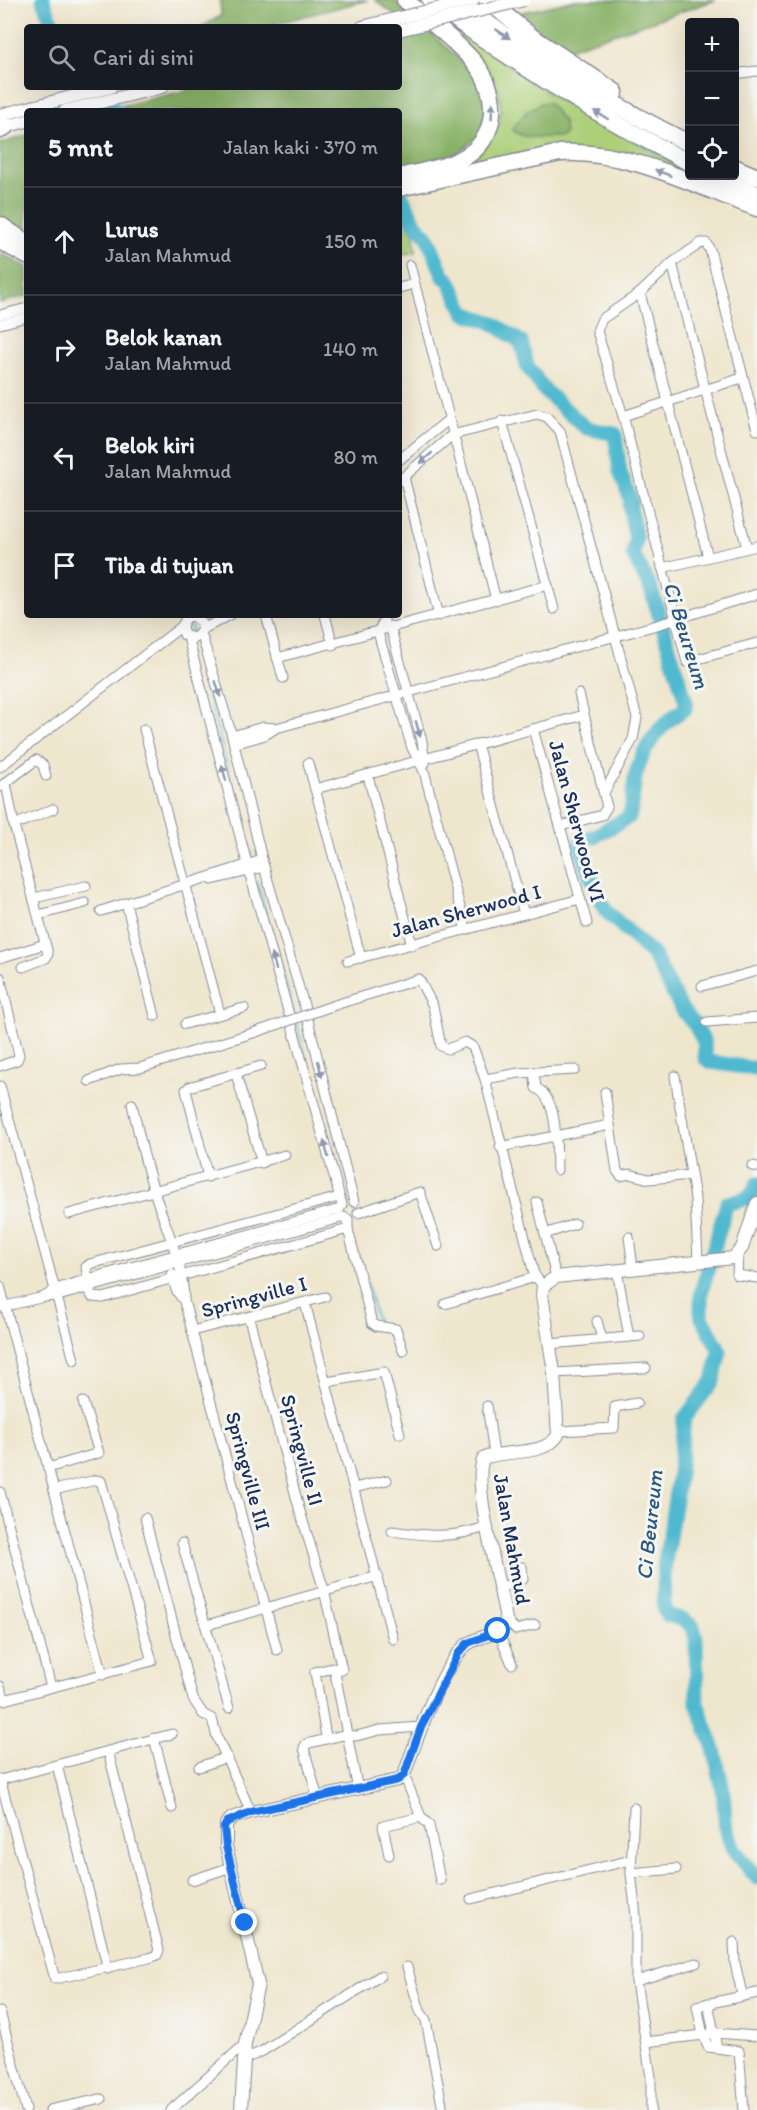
<!DOCTYPE html>
<html lang="id">
<head>
<meta charset="utf-8">
<style>
  body { margin:0; font-family:Itim,sans-serif; background:#242831; color:#f1f3f6 }
  .controls { position:absolute; right:18px; top:18px; display:grid; overflow:hidden; border-radius:6px; box-shadow:0 6px 24px #0002 }
  .controls button { width:54px; height:54px; display:grid; place-items:center; padding:0; border:0; border-bottom:2px solid #363941; background:#171b24; color:#f1f3f6; font:30px sans-serif }
  .stop { position:absolute; width:18px; height:18px; margin:-14px; border:4px solid #1a73e8; border-radius:50%; background:#fff }
  .stop.end { background:#1a73e8; border-color:#fff; box-shadow:0 2px 6px #0008 }
  .list { margin:0; padding:0; list-style:none }
  h2 { display:flex; justify-content:space-between; align-items:center; height:78px; margin:0; padding:0 24px; font-size:26px }
  h2 small { font-size:20px; font-weight:400; color:#9ea1a6 }
  .list li { display:grid; grid-template-columns:39px 1fr auto; gap:18px; align-items:center; box-sizing:border-box; height:108px; padding:0 24px; border-top:2px solid #363941 }
  .list b { display:block; font-size:22px; white-space:nowrap }
  .list p { margin:0; font-size:20px; white-space:nowrap; color:#9ea1a6 }
  .list em { font-size:20px; font-style:normal; color:#9ea1a6 }
  .icon { flex:none; width:33px; height:33px; fill:none; stroke:currentColor; stroke-width:2; stroke-linecap:round; stroke-linejoin:round }
  .map { position:relative; flex:none; width:757px; height:2110px; overflow:hidden }
  .search { position:absolute; background:#171b24; box-shadow:0 6px 24px #0002; left:24px; top:24px; width:378px; height:66px; display:flex; align-items:center; gap:15px; box-sizing:border-box; padding:0 21px; border-radius:6px; color:#9ea1a6; font-size:22px }
  .panel { position:absolute; background:#171b24; box-shadow:0 6px 24px #0002; left:24px; top:108px; width:378px; height:510px; border-radius:6px }
  .map>svg:first-child { display:block }
  .green { fill:#accf78; stroke:#647f6b; stroke-width:1.5 }
  .forest { fill:#89b268; stroke:#527063; stroke-width:1.5 }
  .lines { fill:none; stroke-linecap:round; stroke-linejoin:round }
  .stream { stroke:#51b9cf; stroke-width:2 }
  .river { stroke:#51b9cf; stroke-width:15 }
  .street-casing { stroke:#858a96; stroke-width:11 }
  .secondary-casing { stroke:#858a96; stroke-width:14 }
  .highway-casing { stroke:#858a96; stroke-width:19 }
  .street { stroke:#fff; stroke-width:9 }
  .secondary { stroke:#fff; stroke-width:12 }
  .highway { stroke:#fff; stroke-width:16 }
  .street-bridge-casing { stroke:#858a96; stroke-width:11; stroke-linecap:butt }
  .secondary-bridge-casing { stroke:#858a96; stroke-width:14; stroke-linecap:butt }
  .street-bridge { stroke:#fff; stroke-width:9 }
  .secondary-bridge { stroke:#fff; stroke-width:12 }
  .oneway { fill:#8d97ae }
  .route { stroke:#1a73e8; stroke-width:8 }
  .labels { text-anchor:middle; stroke-width:6; stroke-linejoin:round; paint-order:stroke }
  .street-label { font-size:21px; fill:#1b2f5e; stroke:#f6f6f2 }
  .water-label { font-size:22px; font-style:italic; fill:#2b5880; stroke:#f6f6f2 }
</style>
</head>
<body>
<div class="map">
<svg width="757" height="2110" viewBox="0 0 757 2110">
  <rect width="100%" height="100%" fill="#f6f6f2"/>
  <filter id="ink" filterUnits="userSpaceOnUse"><feTurbulence type="fractalNoise" baseFrequency=".0167" numOctaves="2"/><feDisplacementMap in="SourceGraphic" scale="12" xChannelSelector="R" yChannelSelector="G"/><feConvolveMatrix kernelMatrix="1 2 1 2 8 2 1 2 1" color-interpolation-filters="sRGB"/></filter>
  <filter id="wash" filterUnits="userSpaceOnUse"><feTurbulence type="fractalNoise" baseFrequency=".008" numOctaves="4" result="noise"/><feDisplacementMap in="SourceGraphic" scale="24" xChannelSelector="R" yChannelSelector="G"/><feGaussianBlur stdDeviation="1.35" result="paint"/><feColorMatrix in="noise" values="0 0 0 0 0 0 0 0 0 0 0 0 0 0 0 0 0 1.4 0 .05"/><feComposite in="paint" operator="in"/></filter>
  <g filter="url(#wash)">
    <rect width="100%" height="100%" fill="#efe6ce"/>
    <g class="green">
      <path d="M457,31L559,100L689,171L690,176H698L719,186L628,154L458,172C468,162 491,143 496,131C514,90 479,61 454,35Z"/>
      <path d="M399,212L413,230L416,252L399,255Z"/>
    </g>
    <g class="forest">
      <path d="M220,0H368L262,27H201L221,16Z"/>
      <path d="M375,0H394L478,76L487,115L477,138L454,156L399,168V111H130L121,106L200,87H399V39L420,34Z"/>
      <path d="M576,0H716L563,51L515,14Z"/>
      <path d="M541,103H549L563,121L565,133L561,137C546,135 523,142 512,129L526,112Z"/>
      <path d="M27,135V239L0,217V144Z"/>
      <path d="M0,253L27,267V296L0,303Z"/>
    </g>
    <g class="lines">
      <g class="stream">
        <path d="M191,625L192,633"/>
        <path d="M195,646L252,859"/>
        <path d="M257,881L295,1016"/>
        <path d="M296,1021L313,1085"/>
        <path d="M365,1276L377,1322"/>
      </g>
      <g class="river">
        <path d="M43,0L54,27"/>
        <path d="M80,87L117,111"/>
        <path d="M399,190L416,225L427,236L444,277L449,280L465,313L491,322L521,342L527,366L545,391L586,428L615,434L620,472L631,500L630,508L636,540L633,554L651,589L686,702L685,709C659,723 637,755 634,785C632,796 633,806 629,817L595,836L581,839L580,847L598,896L607,912L653,955L682,1010L695,1025L704,1042L705,1058L710,1062L757,1069"/>
        <path d="M757,1184C752,1200 742,1200 727,1203L701,1293V1316L720,1351L713,1381L684,1419L679,1474L664,1569V1610L667,1615L684,1620L693,1627L696,1638L697,1703L714,1749L723,1790L726,1831L735,1851L757,1878"/>
      </g>
    </g>
  </g>
  <g filter="url(#ink)">
    <g class="lines">
      <g class="street-casing">
        <g id="street">
          <path d="M734,74L757,71"/>
          <path d="M672,263L747,548"/>
          <path d="M410,265L496,600"/>
          <path d="M399,288L414,284"/>
          <path d="M640,293L708,557"/>
          <path d="M0,315L27,308"/>
          <path d="M0,324L27,317"/>
          <path d="M623,416L742,378"/>
          <path d="M502,421L554,609"/>
          <path d="M757,430L710,250L706,243H701L672,263L640,293L602,319L597,331L623,416L687,662L757,643"/>
          <path d="M399,460L448,420"/>
          <path d="M404,477L439,616"/>
          <path d="M399,481L452,435L537,414L547,417L560,431L637,718L633,739L604,793"/>
          <path d="M662,568L757,546"/>
          <path d="M266,615L283,678"/>
          <path d="M325,615L333,645"/>
          <path d="M384,620L378,632L381,643L412,748L424,771L466,930"/>
          <path d="M390,626L422,741L425,763"/>
          <path d="M203,629L202,622L193,616L186,618L182,626L184,635L195,638L203,629L230,615"/>
          <path d="M201,633L232,736L264,867L306,1012L354,1202"/>
          <path d="M188,637L249,871L342,1205"/>
          <path d="M277,658L548,585"/>
          <path d="M276,728L657,625L757,594"/>
          <path d="M144,729L220,1014"/>
          <path d="M533,729L587,923"/>
          <path d="M232,736L263,727L276,728L265,735L234,744"/>
          <path d="M477,744L524,914"/>
          <path d="M308,763L361,958"/>
          <path d="M0,767L182,626"/>
          <path d="M368,776L412,945"/>
          <path d="M6,783L14,825L48,954L46,958L23,967"/>
          <path d="M0,787L36,760L43,765L46,776"/>
          <path d="M315,789L584,715"/>
          <path d="M14,825L53,809"/>
          <path d="M561,826L602,815L607,807L579,694"/>
          <path d="M212,880L264,867"/>
          <path d="M34,898L86,886"/>
          <path d="M126,903L155,1016"/>
          <path d="M101,911L262,860"/>
          <path d="M39,915L85,903"/>
          <path d="M0,958L45,944"/>
          <path d="M348,961L580,899"/>
          <path d="M0,977L19,1055L17,1060L0,1066"/>
          <path d="M702,986L757,971"/>
          <path d="M335,1005L419,979L433,1006L441,1046L448,1049L465,1042L473,1047L485,1079L534,1274L543,1286"/>
          <path d="M707,1022L757,1018"/>
          <path d="M185,1024L244,1008"/>
          <path d="M534,1072L536,1088C559,1098 556,1148 557,1170"/>
          <path d="M236,1074L262,1163"/>
          <path d="M675,1076L695,1198L698,1260"/>
          <path d="M485,1079L519,1073L575,1070"/>
          <path d="M89,1081L121,1069L140,1068L256,1032"/>
          <path d="M0,1086L74,1360"/>
          <path d="M605,1092L610,1125"/>
          <path d="M132,1104C139,1134 145,1165 155,1194C166,1229 184,1264 184,1301L277,1650"/>
          <path d="M500,1147L610,1125L617,1171L621,1176L629,1174L649,1179L691,1175"/>
          <path d="M752,1166L757,1167"/>
          <path d="M208,1177L186,1090L189,1087L261,1066"/>
          <path d="M537,1202L556,1277"/>
          <path d="M358,1213L420,1192L438,1246"/>
          <path d="M69,1214L285,1155"/>
          <path d="M348,1219V1229L372,1323L376,1326L396,1329L403,1351"/>
          <path d="M545,1234L575,1224"/>
          <path d="M629,1237L633,1268"/>
          <path d="M738,1255L737,1275L757,1278"/>
          <path d="M617,1270L629,1337"/>
          <path d="M172,1274L176,1290L184,1301"/>
          <path d="M88,1279L86,1267L90,1264L339,1197"/>
          <path d="M0,1286L103,1675"/>
          <path d="M88,1288L92,1297L103,1298L348,1229"/>
          <path d="M44,1297L56,1289L88,1279L340,1209"/>
          <path d="M305,1303L393,1639"/>
          <path d="M445,1304L535,1277"/>
          <path d="M2,1307L44,1297L58,1296L344,1217"/>
          <path d="M249,1318L299,1508L324,1590L342,1670"/>
          <path d="M597,1321L602,1339"/>
          <path d="M192,1331L325,1297"/>
          <path d="M550,1344L640,1336"/>
          <path d="M554,1373L646,1368"/>
          <path d="M327,1382L384,1372L400,1434"/>
          <path d="M487,1406L494,1454"/>
          <path d="M559,1431L614,1428L615,1407L637,1403"/>
          <path d="M48,1468L99,1453L83,1402"/>
          <path d="M354,1488L387,1480"/>
          <path d="M0,1492L51,1687"/>
          <path d="M145,1518L193,1699L203,1714L212,1719L217,1737L251,1812"/>
          <path d="M392,1531C430,1536 449,1539 486,1527"/>
          <path d="M182,1543L229,1708"/>
          <path d="M502,1587L523,1579L522,1567"/>
          <path d="M506,1620L516,1630L535,1625"/>
          <path d="M207,1625L378,1576"/>
          <path d="M498,1631L512,1664"/>
          <path d="M0,1686L5,1700"/>
          <path d="M0,1701L152,1661L101,1481L96,1480L54,1490"/>
          <path d="M326,1737L315,1672L334,1668L358,1790"/>
          <path d="M154,1738L172,1808"/>
          <path d="M57,1765L108,1969"/>
          <path d="M199,1767L227,1757"/>
          <path d="M404,1775L421,1817L429,1825L440,1880"/>
          <path d="M0,1779L55,1979L149,1958L157,1955L159,1950L108,1751"/>
          <path d="M0,1780L172,1734"/>
          <path d="M318,1799L304,1748L306,1744L343,1735L356,1736L380,1730L421,1727"/>
          <path d="M634,1808L631,1873L636,1916V1981L651,2077V2110"/>
          <path d="M389,1855L383,1826L421,1817"/>
          <path d="M631,1873L676,1869"/>
          <path d="M192,1880L231,1867"/>
          <path d="M471,1899L631,1860"/>
          <path d="M734,1942L735,1963L742,1994"/>
          <path d="M407,1967L420,2011L426,2020L443,2110"/>
          <path d="M636,1981L696,1963"/>
          <path d="M708,2003L717,2048"/>
          <path d="M0,2012L26,2110"/>
          <path d="M646,2042L703,2035L697,2006L757,1993"/>
          <path d="M244,2059L261,2052L380,1976"/>
          <path d="M50,2110L101,2099"/>
          <path d="M171,2110L245,2044"/>
          <path d="M744,2110L739,2051L708,2047L703,2035L714,2033L757,2036"/>
        </g>
      </g>
      <g class="secondary-casing">
        <g id="secondary">
          <path d="M362,27L378,23"/>
          <path d="M65,111L162,87"/>
          <path d="M0,115L111,87"/>
          <path d="M0,128L27,121"/>
          <path d="M241,2110L245,2044L258,1984L226,1846V1824L232,1818L251,1812L398,1780L404,1775C416,1741 439,1672 464,1647C475,1636 494,1637 504,1625L506,1620C502,1591 470,1478 484,1458C506,1449 545,1457 558,1435L554,1373L542,1295L543,1286L556,1277L733,1258L742,1248L757,1203"/>
        </g>
      </g>
      <g class="highway-casing">
        <g id="highway">
          <path d="M430,0C512,62 598,116 690,163"/>
          <path d="M487,0L532,37L615,92"/>
          <path d="M461,4C533,58 610,104 690,144"/>
          <path d="M0,130L6,126"/>
          <path d="M734,167L757,177"/>
          <path d="M715,176L757,194"/>
          <path d="M399,177C419,172 442,169 461,159C500,140 500,91 474,62C454,39 428,20 405,0"/>
          <path d="M399,188L560,153C626,149 695,185 757,208"/>
          <path d="M0,225L27,243"/>
          <path d="M0,241L27,256"/>
        </g>
      </g>
      <use href="#street" class="street"/>
      <use href="#secondary" class="secondary"/>
      <use href="#highway" class="highway"/>
      <g class="street-bridge-casing">
        <path id="street-bridge" d="M256,1032L335,1005"/>
      </g>
      <g class="secondary-bridge-casing">
        <g id="secondary-bridge">
          <path d="M378,23L473,0"/>
          <path d="M399,30L524,0"/>
        </g>
      </g>
      <use href="#street-bridge" class="street-bridge"/>
      <use href="#secondary-bridge" class="secondary-bridge"/>
    </g>
    <defs><path id="oneway-solid" d="M-6-.8H1V-3.2L6.5 0L1 3.2V.8H-6Z" transform="scale(1.5)"/></defs>
    <g class="oneway">
      <use href="#oneway-solid" transform="translate(503 34) rotate(33)"/>
      <use href="#oneway-solid" transform="translate(492 111) rotate(-86)"/>
      <use href="#oneway-solid" transform="translate(601 115) rotate(-150)"/>
      <use href="#oneway-solid" transform="translate(663 173) rotate(-159)"/>
      <use href="#oneway-solid" transform="translate(426 458) rotate(139)"/>
      <use href="#oneway-solid" transform="translate(218 689) rotate(73)"/>
      <use href="#oneway-solid" transform="translate(418 729) rotate(74)"/>
      <use href="#oneway-solid" transform="translate(224 773) rotate(-105)"/>
      <use href="#oneway-solid" transform="translate(274 962) rotate(-105)"/>
      <use href="#oneway-solid" transform="translate(320 1069) rotate(76)"/>
      <use href="#oneway-solid" transform="translate(326 1149) rotate(-105)"/>
    </g>
  </g>
  <g class="lines" filter="url(#ink)">
    <path class="route" d="M245,1923L226,1846L224,1827L227,1822L251,1812L398,1780L404,1775L421,1727L458,1654L468,1643L498,1631"/>
  </g>
  <g class="labels">
    <g class="street-label">
      <text transform="translate(577 821) rotate(75)" y="7">Jalan Sherwood VI</text>
      <text transform="translate(466 911) rotate(-15)" y="7">Jalan Sherwood I</text>
      <text transform="translate(254 1297) rotate(-15)" y="7">Springville I</text>
      <text transform="translate(302 1450) rotate(75)" y="7">Springville II</text>
      <text transform="translate(248 1471) rotate(75)" y="7">Springville III</text>
      <text transform="translate(512 1539) rotate(80)" y="7">Jalan Mahmud</text>
    </g>
    <g class="water-label">
      <text transform="translate(687 635) rotate(73)" y="8">Ci Beureum</text>
      <text transform="translate(649 1525) rotate(-84)" y="8">Ci Beureum</text>
    </g>
  </g>
</svg>
<div class="controls">
<button>+</button>
<button>−</button>
<button><svg class="icon" aria-label="locate" viewBox="0 0 24 24"><circle cx="12" cy="12" r="6"/><path d="M12 2v4M12 18v4M2 12h4M18 12h4"/></svg></button>
</div>
<div class="stop" style="left:498px;top:1631px"></div>
<div class="stop end" style="left:245px;top:1923px"></div>
<div class="search"><svg class="icon" aria-label="search" viewBox="0 0 24 24"><circle cx="10" cy="10" r="6"/><path d="M15 15l6 6"/></svg>Cari di sini</div>
<section class="panel">
<h2>5 mnt<small>Jalan kaki · 370 m</small></h2>
<ul class="list">
<li><svg class="icon" aria-label="ahead" viewBox="0 0 24 24"><path d="M12 20V5M6 11l6-6 6 6"/></svg><div><b>Lurus</b><p>Jalan Mahmud</p></div><em>150 m</em></li>
<li><svg class="icon" aria-label="right" viewBox="0 0 24 24"><path d="M7 20v-9h11M14 6l5 5-5 5"/></svg><div><b>Belok kanan</b><p>Jalan Mahmud</p></div><em>140 m</em></li>
<li><svg class="icon" aria-label="left" viewBox="0 0 24 24"><path d="M17 20v-9H6M10 6l-5 5 5 5"/></svg><div><b>Belok kiri</b><p>Jalan Mahmud</p></div><em>80 m</em></li>
<li><svg class="icon" aria-label="arrive" viewBox="0 0 24 24"><path d="M6 21V4h12l-3 4 3 4H6"/></svg><div><b>Tiba di tujuan</b></div></li>
</ul>
</section>
</div>
</body>
</html>
